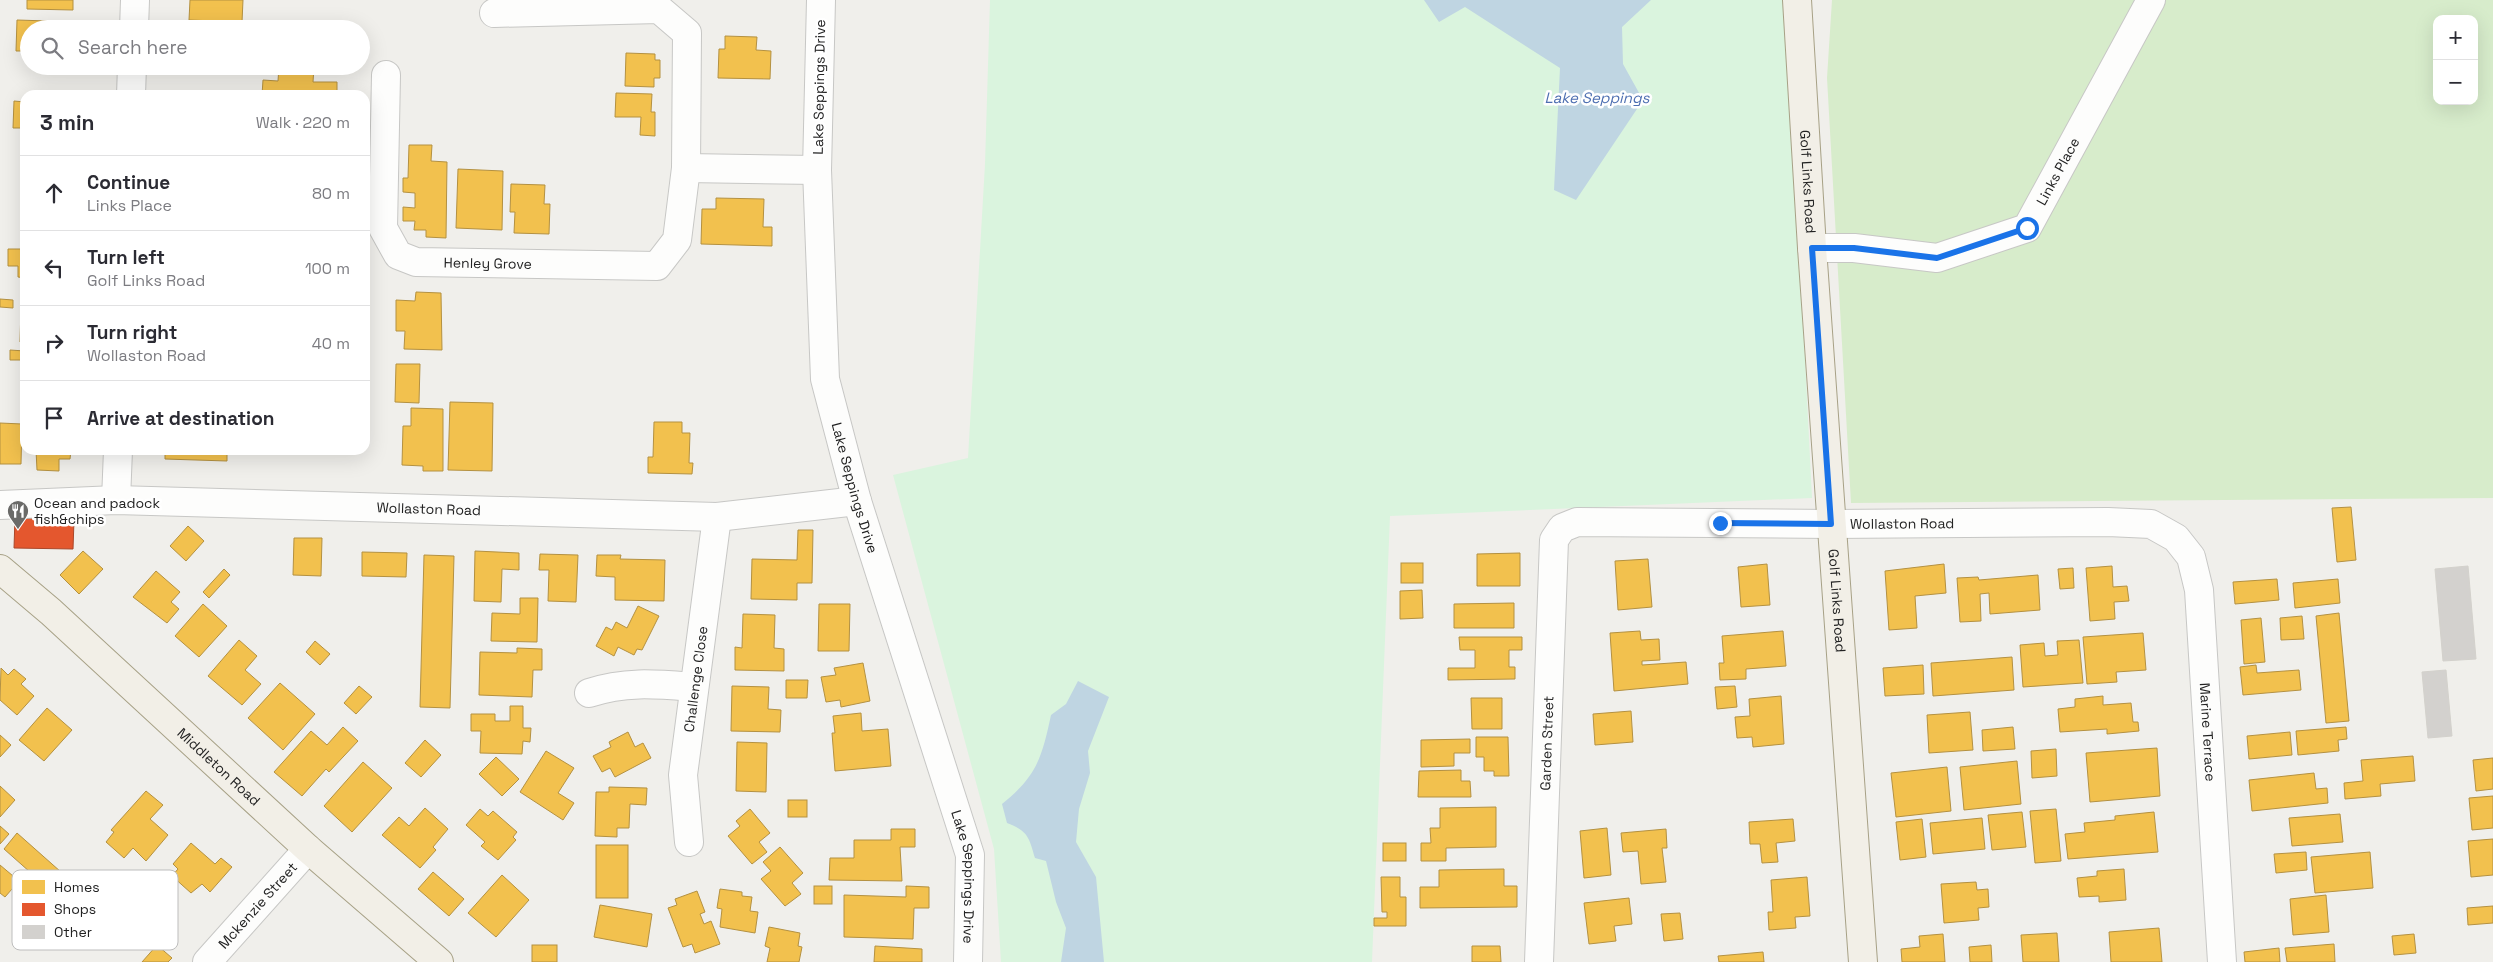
<!DOCTYPE html>
<html lang="en">
<head>
<meta charset="utf-8">
<style>
  body { margin:0; font-family:"Space Grotesk",sans-serif; background:#f2f2f3; color:#2b2b33 }
  .controls { position:absolute; right:15px; top:15px; display:grid; overflow:hidden; border-radius:10px; box-shadow:0 5px 20px #0002 }
  .controls button { width:45px; height:45px; display:grid; place-items:center; padding:0; border:0; border-bottom:1px solid #e1e1e2; background:#fff; color:#2b2b33; font:25px sans-serif }
  .stop { position:absolute; width:15px; height:15px; margin:-11px; border:4px solid #1a73e8; border-radius:50%; background:#fff }
  .stop.end { background:#1a73e8; border-color:#fff; box-shadow:0 1px 5px #0008 }
  .list { margin:0; padding:0; list-style:none }
  h2 { display:flex; justify-content:space-between; align-items:center; height:65px; margin:0; padding:0 20px; font-size:21px }
  h2 small { font-size:16px; font-weight:400; color:#7c7c81 }
  .list li { display:grid; grid-template-columns:32px 1fr auto; gap:15px; align-items:center; box-sizing:border-box; height:75px; padding:0 20px; border-top:1px solid #e1e1e2 }
  .list b { display:block; font-size:19px; white-space:nowrap }
  .list p { margin:0; font-size:16px; white-space:nowrap; color:#7c7c81 }
  .list em { font-size:16px; font-style:normal; color:#7c7c81 }
  .icon { flex:none; width:28px; height:28px; fill:none; stroke:currentColor; stroke-width:2; stroke-linecap:round; stroke-linejoin:round }
  .map { position:relative; flex:none; width:2493px; height:962px; overflow:hidden }
  .search { position:absolute; background:#fff; box-shadow:0 5px 20px #0002; left:20px; top:20px; width:350px; height:55px; display:flex; align-items:center; gap:12px; box-sizing:border-box; padding:0 18px; border-radius:28px; color:#7c7c81; font-size:19px }
  .panel { position:absolute; background:#fff; box-shadow:0 5px 20px #0002; left:20px; top:90px; width:350px; height:365px; border-radius:15px }
  .map>svg:first-child { display:block }
  .grass { fill:#d7eccb; fill-rule:evenodd }
  .park { fill:#daf4de }
  .water { fill:#bfd5e2 }
  .homes { fill:#f2c14e; stroke:#b49141 }
  .shops { fill:#e4572e; stroke:#aa472a }
  .building { fill:#d3d1ce; stroke:#d3d1cc }
  .lines { fill:none; stroke-linecap:round; stroke-linejoin:round }
  .minor-casing { stroke:#c7c7c5; stroke-width:30 }
  .major-casing { stroke:#a7a186; stroke-width:30 }
  .minor { stroke:#fdfdfc; stroke-width:28 }
  .major { stroke:#f2efe7; stroke-width:28 }
  .route { stroke:#1a73e8; stroke-width:6 }
  .labels { text-anchor:middle; stroke-width:5; stroke-linejoin:round; paint-order:stroke }
  .street-label { font-size:14px; fill:#222; stroke:#fff }
  .poi-label { font-size:14px; fill:#222; stroke:#fff; text-anchor:start }
  .water-label { font-size:15px; font-style:italic; fill:#4e6fb1; stroke:#fff }
  .key { fill:#fff; stroke:#bdbdbd; stroke-width:1 }
  .key-label { font-size:14px; fill:#222 }
</style>
</head>
<body>
<div class="map">
<svg width="2493" height="962" viewBox="0 0 2493 962">
  <rect width="100%" height="100%" fill="#f0efeb"/>
  <path class="grass" d="M1832,0H2493V498L1851,503L1827,78ZM2437,19H2474V101H2437Z"/>
  <path class="park" d="M990,0H1787L1812,498L1390,516L1372,962H1001L994,849L893,475L968,458L985,164Z"/>
  <g class="water">
    <path d="M1424,0H1651L1622,27L1623,64L1643,100L1576,200L1554,190L1560,68L1465,7L1439,22Z"/>
    <path d="M1078,681L1109,697L1088,751L1090,773L1079,809L1076,842L1096,877L1104,962H1061L1066,928L1056,902L1046,861L1035,858C1029,837 1028,831 1007,823L1002,804C1037,776 1042,757 1051,715L1066,704Z"/>
  </g>
  <g class="homes">
    <path d="M27,0H73V10L27,9Z"/>
    <path d="M190,0H243L242,22L189,20Z"/>
    <path d="M17,20L79,22V29H29V51H16Z"/>
    <path d="M725,36L757,37L756,50L771,51L770,79L718,78L719,49H725Z"/>
    <path d="M626,53L655,54V60H660V78H654V87L625,86Z"/>
    <path d="M279,66L314,67L313,82H337V95H262L263,80L278,81Z"/>
    <path d="M616,93L652,94L651,112H655V136L640,135L641,117H615Z"/>
    <path d="M14,101L25,102V128H13Z"/>
    <path d="M409,145H432L431,161L447,162L446,238L426,237V230H414L415,221H403V207L415,208V193L403,192V178H408Z"/>
    <path d="M458,169L503,171L502,230L456,228Z"/>
    <path d="M511,184L545,185L544,204H550L549,234L514,233L515,212H510Z"/>
    <path d="M716,198L764,199L763,227H772V246L701,244L702,209H716Z"/>
    <path d="M8,249H25V278L18,277V266H8Z"/>
    <path d="M416,292L441,293L442,350L404,349L405,331H396V300L415,301Z"/>
    <path d="M0,299L13,300V308L0,307Z"/>
    <path d="M21,307L25,308V342H20Z"/>
    <path d="M10,350L25,351V360H10Z"/>
    <path d="M396,364H420L419,403L395,402Z"/>
    <path d="M450,402L493,403L492,471L448,470Z"/>
    <path d="M411,408L443,409V471H423V466L402,465L403,426H411Z"/>
    <path d="M654,422H682V433H690L689,463H693L692,474L648,473V457H653Z"/>
    <path d="M0,423L22,424L21,464H0Z"/>
    <path d="M36,450H71L70,459H59V471L37,470Z"/>
    <path d="M165,450H227V461L165,459Z"/>
    <path d="M296,450H354L353,453Z"/>
    <path d="M2351,507L2356,560L2337,562L2332,508Z"/>
    <path d="M188,526L204,541L186,561L170,546Z"/>
    <path d="M798,530H813L812,583H797V600L751,599L752,559L797,560Z"/>
    <path d="M294,538H322L321,576L293,575Z"/>
    <path d="M83,551L103,569L79,594L60,575Z"/>
    <path d="M475,551L519,553V570L502,569L501,602L474,601Z"/>
    <path d="M362,552L407,553L406,577L362,576Z"/>
    <path d="M1520,553V586H1477V554Z"/>
    <path d="M540,554L578,555L576,602L548,601L549,570H539Z"/>
    <path d="M424,555L454,556L450,708L420,707Z"/>
    <path d="M597,555H621L620,559L665,560L664,601L615,600V577L596,576Z"/>
    <path d="M1648,559L1652,607L1618,610L1615,561Z"/>
    <rect x="1401" y="563" width="22" height="20"/>
    <path d="M1767,564L1770,605L1741,607L1738,567Z"/>
    <path d="M1944,564L1946,593L1915,596L1917,628L1889,630L1885,571Z"/>
    <path d="M2112,566L2113,587L2127,586L2129,601L2114,602L2115,619L2090,621L2086,568Z"/>
    <path d="M2073,568L2074,588L2060,589L2058,569Z"/>
    <path d="M224,569L230,575L209,598L203,592Z"/>
    <path d="M156,571L180,592L171,602L179,609L167,623L133,597Z"/>
    <path d="M2038,575L2040,610L1990,614L1989,593L1980,594L1981,621L1960,622L1957,578L1978,577L1979,580Z"/>
    <path d="M2277,579L2279,600L2235,604L2233,582Z"/>
    <path d="M2338,579L2340,603L2295,608L2293,583Z"/>
    <path d="M1422,590L1423,618L1400,619V591Z"/>
    <path d="M520,598H538L537,642L491,641L492,613L520,614Z"/>
    <path d="M1514,603V628H1454V604Z"/>
    <path d="M203,604L227,626L199,657L175,636Z"/>
    <path d="M819,604H850L849,651H818Z"/>
    <path d="M638,606L659,616L642,650L637,649L634,655L618,647L614,656L596,646L606,627L612,630L616,622L627,628Z"/>
    <path d="M2339,613L2349,721L2326,723L2316,616Z"/>
    <path d="M743,614L775,615L774,648L784,649V671L735,670V647L742,648Z"/>
    <path d="M2302,616L2304,639L2281,640L2280,618Z"/>
    <path d="M2261,618L2265,662L2244,664L2241,620Z"/>
    <path d="M1640,631L1641,640L1659,639L1660,660L1642,661V665L1686,662L1688,684L1614,691L1610,633Z"/>
    <path d="M1783,631L1786,666L1746,669V679L1720,680L1719,663H1724L1722,636Z"/>
    <path d="M2143,633L2146,670L2116,672L2117,682L2087,684L2083,637Z"/>
    <path d="M1459,637H1522V650H1509V667H1515V679L1448,680V668H1475V650H1460Z"/>
    <path d="M239,640L257,656L245,670L261,684L242,705L208,676Z"/>
    <path d="M2079,640L2083,683L2023,687L2020,645L2044,643L2045,656L2058,655L2057,641Z"/>
    <path d="M315,641L330,654L320,665L306,652Z"/>
    <path d="M517,648L542,649V670H533L532,697L479,695L480,652L517,653Z"/>
    <path d="M2012,657L2014,690L1933,696L1931,663Z"/>
    <path d="M863,663L870,701L841,707L840,700L826,702L821,677L836,675L834,668Z"/>
    <path d="M1923,665L1924,694L1885,696L1883,668Z"/>
    <path d="M2256,665L2257,673L2299,670L2301,690L2243,695L2240,667Z"/>
    <path d="M1,668L8,675L14,669L26,679L21,684L34,696L17,715L0,700Z"/>
    <path d="M786,680H808L807,698H786Z"/>
    <path d="M280,683L315,714L283,750L248,718Z"/>
    <path d="M359,686L372,697L356,714L344,703Z"/>
    <path d="M732,686L769,687L768,709L781,710L780,732L731,731Z"/>
    <path d="M1735,686L1737,707L1717,709L1715,687Z"/>
    <path d="M1781,696L1784,744L1753,747L1752,737L1737,738L1735,717L1750,716L1749,699Z"/>
    <path d="M2103,696V705L2131,703L2133,722H2138L2139,731L2107,734V729L2060,732L2058,709L2075,707V699Z"/>
    <path d="M1471,698H1502V729H1472Z"/>
    <path d="M510,706H523V728H531L530,742L523,741L522,754L480,753L481,731H471V714H495V721H510Z"/>
    <path d="M47,708L72,730L44,761L19,740Z"/>
    <path d="M1631,711L1633,742L1595,745L1593,714Z"/>
    <path d="M1970,712L1973,750L1929,753L1927,715Z"/>
    <path d="M861,713L862,731L888,729L891,766L835,771L832,733H835L833,716Z"/>
    <path d="M343,727L358,741L329,772L326,769L302,796L274,772L311,731L327,745Z"/>
    <path d="M2013,727L2015,749L1983,751L1982,730Z"/>
    <path d="M2346,727L2347,739L2338,740L2339,751L2298,755L2296,731Z"/>
    <path d="M628,732L635,747L643,743L651,758L615,777L610,768L602,772L593,756L611,747L609,742Z"/>
    <path d="M2290,732L2292,755L2249,759L2247,736Z"/>
    <path d="M0,735L11,745L0,757Z"/>
    <path d="M1476,737H1508L1509,776H1494V771H1484V757H1476Z"/>
    <path d="M1470,739V753H1454V766L1421,767V740Z"/>
    <path d="M425,740L441,755L421,777L405,763Z"/>
    <path d="M737,742L767,743L766,792L736,791Z"/>
    <path d="M2157,748L2160,796L2090,802L2086,753Z"/>
    <path d="M2056,749L2057,776L2032,778L2031,751Z"/>
    <path d="M546,751L574,768L558,793L574,803L563,820L520,792Z"/>
    <path d="M2413,756L2415,781L2380,784L2381,796L2345,799L2344,783L2363,781L2361,760Z"/>
    <path d="M496,757L519,779L502,796L479,774Z"/>
    <path d="M2493,758V789L2476,791L2473,760Z"/>
    <path d="M2017,761L2021,804L1964,810L1960,767Z"/>
    <path d="M363,762L392,788L352,832L324,806Z"/>
    <path d="M1947,767L1951,811L1896,817L1891,773Z"/>
    <path d="M1461,770V781H1470L1471,797H1418L1419,771Z"/>
    <path d="M2314,773L2316,789L2327,788L2328,803L2252,811L2249,780Z"/>
    <path d="M0,786L15,800L0,817Z"/>
    <path d="M609,787L647,788L646,805L630,804L629,828H617V837L595,836L596,792H609Z"/>
    <path d="M146,791L163,805L150,819L168,835L146,861L133,848L124,858L106,842L114,832L111,830Z"/>
    <path d="M2493,796V828L2472,830L2469,798Z"/>
    <rect x="788" y="800" width="19" height="17"/>
    <path d="M1496,807V847L1446,848V861H1421V843H1431L1430,828H1440V808Z"/>
    <path d="M425,808L448,829L433,847L436,850L420,868L382,835L399,817L409,826Z"/>
    <path d="M480,809L488,816L493,811L517,832L513,837L516,840L498,860L481,846L485,842L466,825Z"/>
    <path d="M750,809L770,833L759,842L767,852L752,864L728,836L740,826L736,821Z"/>
    <path d="M2056,809L2061,861L2035,863L2030,811Z"/>
    <path d="M2022,812L2026,847L1992,850L1988,815Z"/>
    <path d="M2154,812L2158,852L2068,859L2065,834L2085,832L2084,823L2115,820V816Z"/>
    <path d="M2340,814L2343,842L2292,846L2289,818Z"/>
    <path d="M1982,818L1985,849L1933,854L1930,823Z"/>
    <path d="M1793,819L1795,841L1776,843L1778,862L1762,863L1760,844H1750L1749,822Z"/>
    <path d="M1922,819L1926,857L1900,860L1896,822Z"/>
    <path d="M0,826L9,834L0,844Z"/>
    <path d="M1607,828L1611,875L1584,878L1580,831Z"/>
    <path d="M891,829H915V847H900L902,881L829,880L830,858H854V840H891Z"/>
    <path d="M1666,829L1667,848H1662L1666,882L1641,884L1638,851L1623,852L1621,833Z"/>
    <path d="M17,833L61,872L48,888L4,849Z"/>
    <path d="M2493,839V875L2471,877L2468,841Z"/>
    <path d="M191,843L215,864L221,858L232,867L210,892L202,884L191,893L172,876L178,869L173,864Z"/>
    <rect x="1383" y="843" width="23" height="18"/>
    <rect x="596" y="845" width="32" height="53"/>
    <path d="M780,847L803,873L792,883L801,894L785,906L761,879L771,871L763,862Z"/>
    <path d="M2306,852L2307,870L2276,873L2274,854Z"/>
    <path d="M2370,852L2373,888L2315,893L2311,857Z"/>
    <path d="M0,865L19,881L5,897L0,893Z"/>
    <path d="M1504,869V886H1517V907L1420,908V887H1439V870Z"/>
    <path d="M2124,869L2126,900L2099,902V896L2079,897L2077,878L2097,876V871Z"/>
    <path d="M433,872L464,899L449,916L418,889Z"/>
    <path d="M502,875L529,900L496,937L468,913Z"/>
    <path d="M1381,877H1400V897H1406V926H1374V918H1387V912H1382Z"/>
    <path d="M1807,877L1810,916L1795,917L1796,928L1769,930L1768,912H1773L1771,880Z"/>
    <path d="M1976,882L1977,890L1988,889L1989,907L1978,908L1979,920L1944,923L1941,884Z"/>
    <rect x="814" y="886" width="18" height="18"/>
    <path d="M906,886L929,887V908H914L913,939L844,937V895L906,897Z"/>
    <path d="M720,889L742,892V896L752,897L750,911L758,912L755,933L720,927L722,909L717,908Z"/>
    <path d="M697,891L705,912L700,914L704,924L711,921L720,944L695,953L692,944L683,947L668,908L677,905L675,899Z"/>
    <path d="M2326,895L2329,932L2293,935L2290,899Z"/>
    <path d="M1629,898L1632,924L1614,926L1616,941L1589,944L1584,903Z"/>
    <path d="M600,905L652,914L647,947L594,937Z"/>
    <path d="M2493,906V923L2468,925L2467,908Z"/>
    <path d="M1680,913L1683,939L1664,941L1661,914Z"/>
    <path d="M769,927L800,933L798,946L802,947L799,962H767L770,948L765,946Z"/>
    <path d="M2159,928L2162,962H2111L2109,932Z"/>
    <path d="M2057,933L2059,962H2023L2021,935Z"/>
    <path d="M1943,934L1945,962H1902L1901,949L1920,947L1919,936Z"/>
    <path d="M2414,934L2416,953L2394,955L2392,936Z"/>
    <path d="M2334,944L2335,962H2287L2285,948Z"/>
    <path d="M157,945L172,958L168,962H142Z"/>
    <rect x="532" y="945" width="25" height="17"/>
    <path d="M1991,945L1992,962H1970L1969,947Z"/>
    <path d="M875,946L922,949V962H874Z"/>
    <path d="M1472,946H1500L1501,962H1472Z"/>
    <path d="M2279,948L2280,962H2245L2244,952Z"/>
    <path d="M1763,952L1764,962H1719L1718,956Z"/>
  </g>
  <path class="shops" d="M15,518L74,520L73,549L14,548Z"/>
  <g class="building">
    <path d="M2468,566L2476,659L2443,661L2435,569Z"/>
    <path d="M2446,670L2452,736L2428,738L2422,672Z"/>
  </g>
  <g class="lines">
    <g class="minor-casing">
      <g id="minor">
        <path id="s1" d="M821,0L817,170L825,379L857,501L970,855L968,962"/>
        <path d="M134,29L135,0"/>
        <path id="s2" d="M386,75L383,228L398,255L416,262L657,266L677,240L686,168L687,33L659,9L494,13"/>
        <path d="M131,95L132,66"/>
        <path d="M686,168L817,170"/>
        <path id="s3" d="M1812,248H1854L1937,258L2027,228L2151,0"/>
        <path d="M116,500L118,450"/>
        <path id="s4" d="M0,505L116,500L717,517L857,501"/>
        <path d="M589,693C625,681 656,684 693,687"/>
        <path id="s5" d="M689,842L683,775L717,517"/>
        <path id="s6" d="M207,962L308,849"/>
        <path id="s7" d="M1539,962L1554,540L1562,528L1577,522L1831,524L2108,522L2151,524L2176,538L2191,557L2199,590L2222,962"/>
      </g>
    </g>
    <g class="major-casing">
      <g id="major">
        <path id="s8" d="M1797,0L1812,248L1863,962"/>
        <path id="s9" d="M0,569L51,612L308,849L439,962"/>
      </g>
    </g>
    <use href="#minor" class="minor"/>
    <use href="#major" class="major"/>
  </g>
  <g class="lines">
    <path class="route" d="M1720,523L1831,524L1812,248H1854L1937,258L2027,228"/>
  </g>
  <defs>
    <g id="restaurant-pin" transform="scale(1.125)"><path d="M0 17L-7.5 6A9.5 9.5 0 1 1 7.5 6Z" fill="#6a6a68" stroke="#fff"/><path d="M-5-6h1v4h1v-4h1v4h1v-4h1v5L-1.5 .5V6h-2V.5L-5-1ZM5-6V6H3V1.5H1.5Q1.5-4 5-6Z" fill="#fff"/></g>
  </defs>
  <g fill-rule="evenodd">
    <use href="#restaurant-pin" x="18" y="511"/>
  </g>
  <g class="labels">
    <g class="street-label">
      <text transform="translate(819 87) rotate(-89)" y="5">Lake Seppings Drive</text>
      <text dy="5" stroke="none"><textPath href="#s3" startOffset="285">Links Place</textPath></text>
      <text dy="5" stroke="none"><textPath href="#s8" startOffset="182">Golf Links Road</textPath></text>
      <text dy="5" stroke="none"><textPath href="#s2" startOffset="275">Henley Grove</textPath></text>
      <text dy="5" stroke="none"><textPath href="#s1" startOffset="492">Lake Seppings Drive</textPath></text>
      <text dy="5" stroke="none"><textPath href="#s4" startOffset="429">Wollaston Road</textPath></text>
      <text dy="5" stroke="none"><textPath href="#s7" startOffset="778">Wollaston Road</textPath></text>
      <text dy="5" stroke="none"><textPath href="#s8" startOffset="602">Golf Links Road</textPath></text>
      <text dy="5" stroke="none"><textPath href="#s5" startOffset="164">Challenge Close</textPath></text>
      <text dy="5" stroke="none"><textPath href="#s7" startOffset="1256">Marine Terrace</textPath></text>
      <text dy="5" stroke="none"><textPath href="#s7" startOffset="219">Garden Street</textPath></text>
      <text dy="5" stroke="none"><textPath href="#s9" startOffset="295">Middleton Road</textPath></text>
      <text dy="5" stroke="none"><textPath href="#s1" startOffset="898">Lake Seppings Drive</textPath></text>
      <text dy="5" stroke="none"><textPath href="#s6" startOffset="76">Mckenzie Street</textPath></text>
    </g>
    <g class="poi-label">
      <text x="34" y="508">Ocean and padock<tspan x="34" dy="16">fish&amp;chips</tspan></text>
    </g>
    <g class="water-label">
      <text x="1597" y="103">Lake Seppings</text>
    </g>
  </g>
  <rect x="12" y="870" width="166" height="80" rx="8" class="key"/>
  <rect x="22" y="880" width="23" height="14" fill="#f2c14e"/>
  <rect x="22" y="903" width="23" height="13" fill="#e4572e"/>
  <rect x="22" y="925" width="23" height="14" fill="#d3d1ce"/>
  <g class="key-label">
    <text x="54" y="892">Homes</text>
    <text x="54" y="914">Shops</text>
    <text x="54" y="937">Other</text>
  </g>
</svg>
<div class="controls">
<button>+</button>
<button>−</button>
</div>
<div class="stop" style="left:2027px;top:228px"></div>
<div class="stop end" style="left:1720px;top:523px"></div>
<div class="search"><svg class="icon" aria-label="search" viewBox="0 0 24 24"><circle cx="10" cy="10" r="6"/><path d="M15 15l6 6"/></svg>Search here</div>
<section class="panel">
<h2>3 min<small>Walk · 220 m</small></h2>
<ul class="list">
<li><svg class="icon" aria-label="ahead" viewBox="0 0 24 24"><path d="M12 20V5M6 11l6-6 6 6"/></svg><div><b>Continue</b><p>Links Place</p></div><em>80 m</em></li>
<li><svg class="icon" aria-label="left" viewBox="0 0 24 24"><path d="M17 20v-9H6M10 6l-5 5 5 5"/></svg><div><b>Turn left</b><p>Golf Links Road</p></div><em>100 m</em></li>
<li><svg class="icon" aria-label="right" viewBox="0 0 24 24"><path d="M7 20v-9h11M14 6l5 5-5 5"/></svg><div><b>Turn right</b><p>Wollaston Road</p></div><em>40 m</em></li>
<li><svg class="icon" aria-label="arrive" viewBox="0 0 24 24"><path d="M6 21V4h12l-3 4 3 4H6"/></svg><div><b>Arrive at destination</b></div></li>
</ul>
</section>
</div>
</body>
</html>
